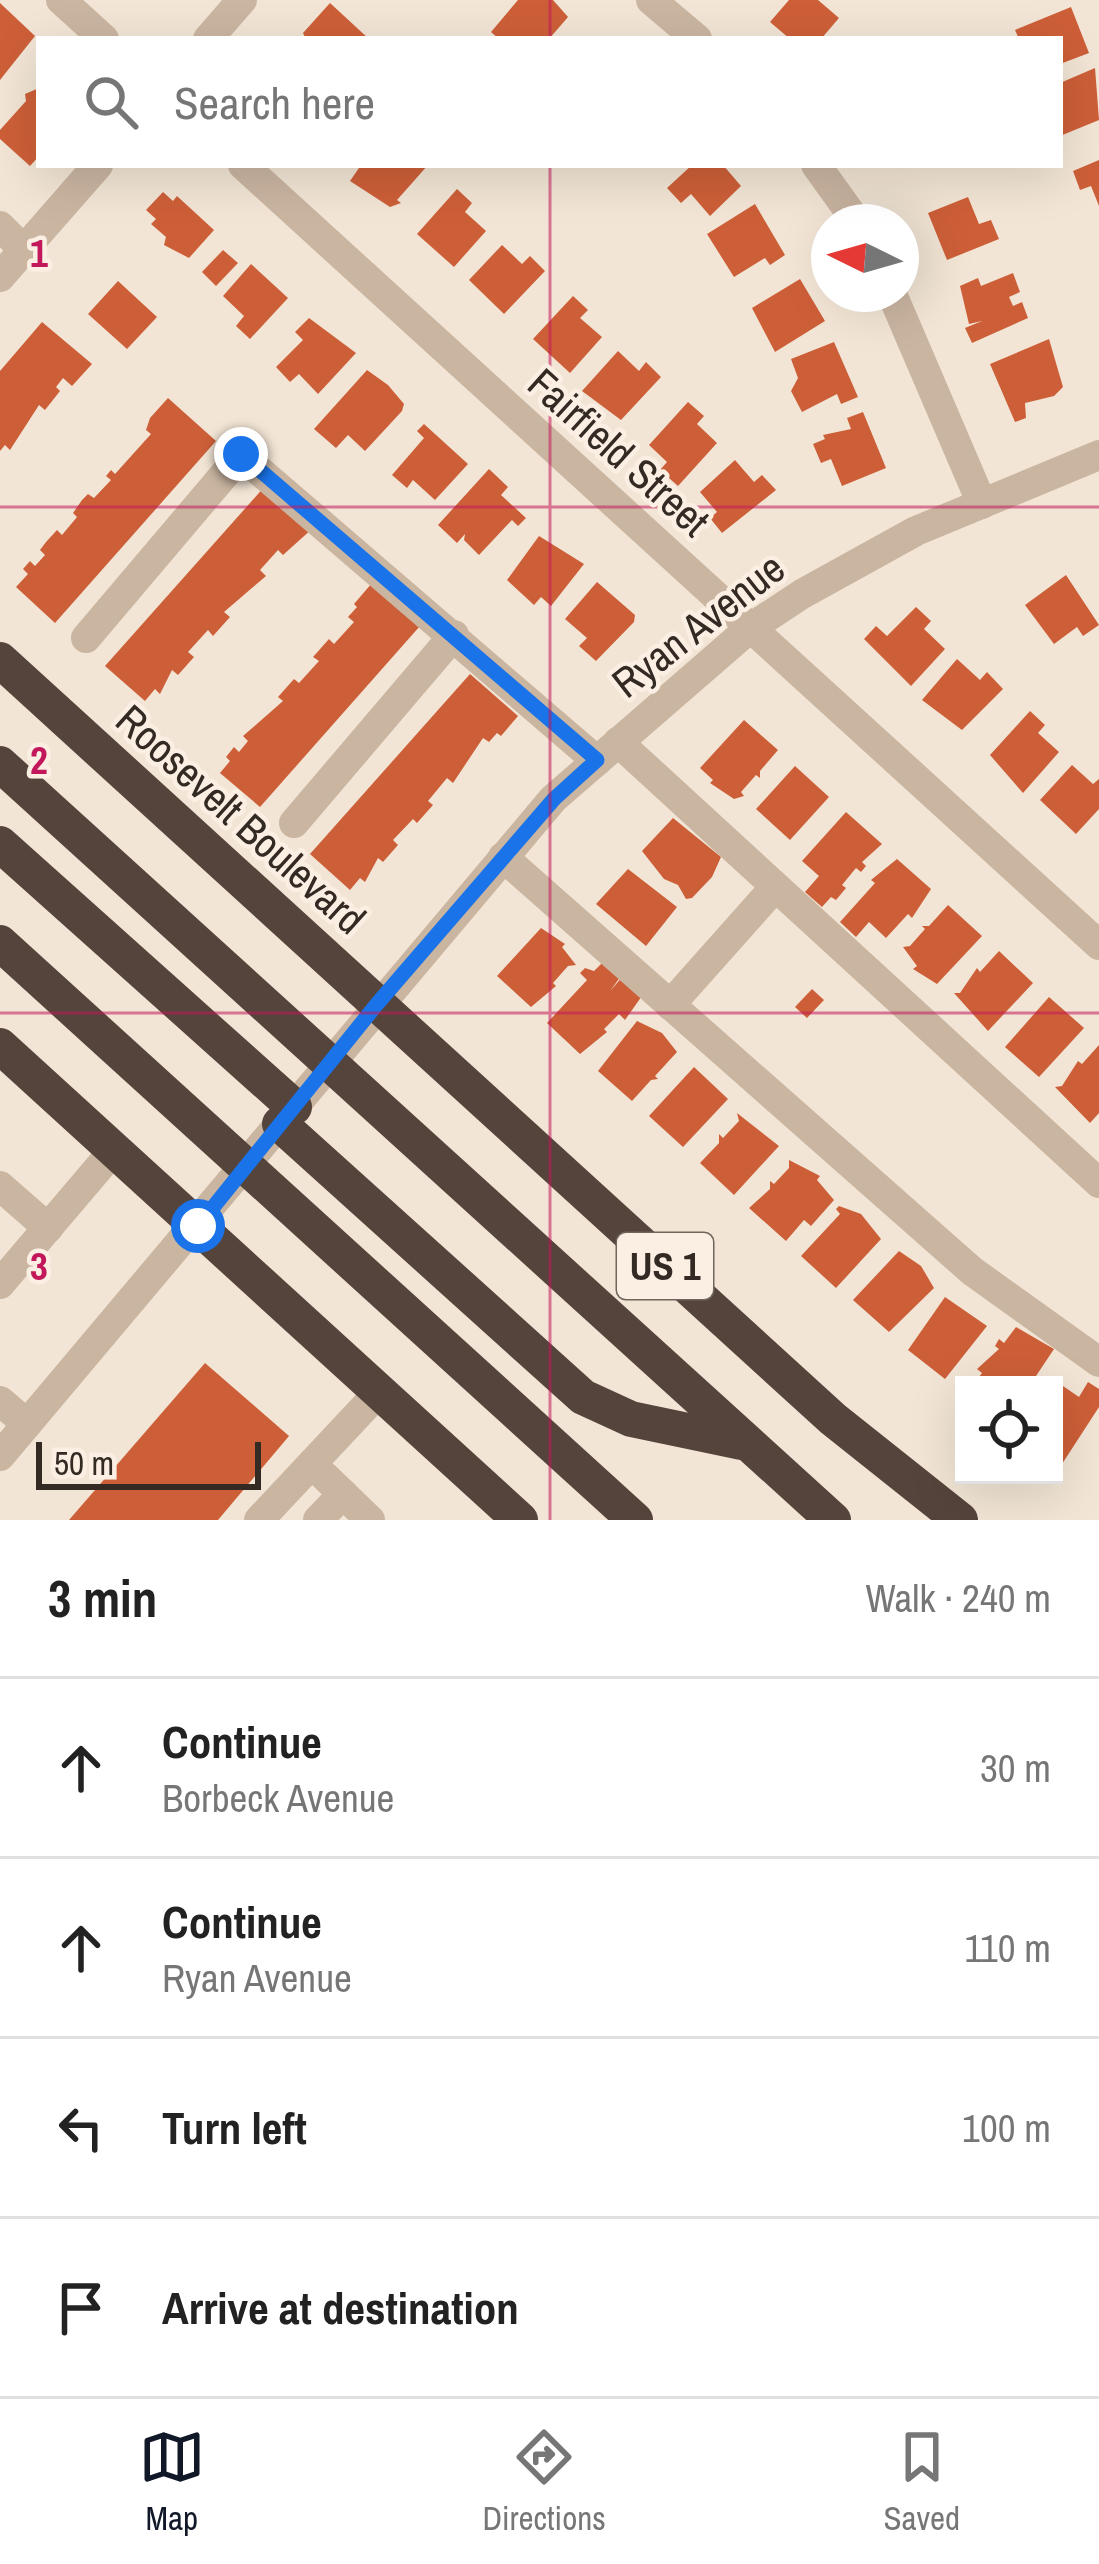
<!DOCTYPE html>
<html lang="en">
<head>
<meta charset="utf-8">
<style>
  body { margin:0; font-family:"Archivo Narrow",sans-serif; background:#f6f6f6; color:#222 }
  .controls { position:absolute; right:36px; bottom:36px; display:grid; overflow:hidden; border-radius:0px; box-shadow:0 12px 48px #0002 }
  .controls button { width:108px; height:108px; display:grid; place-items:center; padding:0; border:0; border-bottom:3px solid #e0e0e0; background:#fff; color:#222; font:60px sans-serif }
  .compass { position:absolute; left:811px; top:204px; width:108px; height:108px; border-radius:50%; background:#fff; box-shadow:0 12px 48px #0002; rotate:275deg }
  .scale { position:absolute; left:36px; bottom:30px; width:225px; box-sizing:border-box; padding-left:12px; border:6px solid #342a24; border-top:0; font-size:33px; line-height:42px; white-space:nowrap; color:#342a24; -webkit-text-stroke:9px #faefe2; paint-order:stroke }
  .stop { position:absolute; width:36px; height:36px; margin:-27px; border:9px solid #1a73e8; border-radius:50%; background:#fff }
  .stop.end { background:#1a73e8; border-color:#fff; box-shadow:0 3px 12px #0008 }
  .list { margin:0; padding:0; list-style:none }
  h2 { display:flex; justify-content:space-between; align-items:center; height:156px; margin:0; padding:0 48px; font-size:51px }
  h2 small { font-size:39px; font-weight:400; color:#767676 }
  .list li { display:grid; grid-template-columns:78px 1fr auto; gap:36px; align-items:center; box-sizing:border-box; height:180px; padding:0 48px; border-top:3px solid #e0e0e0 }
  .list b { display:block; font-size:45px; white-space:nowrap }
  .list p { margin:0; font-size:39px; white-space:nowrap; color:#767676 }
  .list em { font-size:39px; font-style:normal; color:#767676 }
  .icon { flex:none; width:66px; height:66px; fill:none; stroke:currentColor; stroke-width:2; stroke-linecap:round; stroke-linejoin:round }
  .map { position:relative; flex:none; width:1099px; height:1520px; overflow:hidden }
  .search { position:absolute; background:#fff; box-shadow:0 12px 48px #0002; left:36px; right:36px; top:36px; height:132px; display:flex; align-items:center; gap:30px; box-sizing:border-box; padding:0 42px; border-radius:0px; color:#767676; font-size:45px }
  .sheet { height:876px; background:#fff }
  nav { display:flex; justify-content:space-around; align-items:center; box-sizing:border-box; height:168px; border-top:3px solid #e0e0e0; background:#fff; font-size:33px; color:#767676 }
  nav a { display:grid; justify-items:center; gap:6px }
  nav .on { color:#111827 }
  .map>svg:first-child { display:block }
  .building { fill:#cd5f38 }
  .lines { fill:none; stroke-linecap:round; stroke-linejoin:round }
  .minor { stroke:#cab5a1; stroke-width:30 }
  .highway { stroke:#55443b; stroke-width:36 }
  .route { stroke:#1a73e8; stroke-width:15 }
  .grid { fill:none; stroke:#c2185b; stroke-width:3; stroke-opacity:0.55 }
  .labels { text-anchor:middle; stroke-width:9; stroke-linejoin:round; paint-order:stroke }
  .shield { fill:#faefe2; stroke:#6f655d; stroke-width:3 }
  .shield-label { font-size:39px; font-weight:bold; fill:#342a24 }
  .street-label { font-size:42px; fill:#342a24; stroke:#faefe2 }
  .grid-label { font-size:39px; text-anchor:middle; font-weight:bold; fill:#c2185b; stroke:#faefe2; stroke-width:9; stroke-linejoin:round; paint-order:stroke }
</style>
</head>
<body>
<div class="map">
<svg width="1099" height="1520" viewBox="0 0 1099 1520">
  <rect width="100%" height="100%" fill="#f2e5d5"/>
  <g class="building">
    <path d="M518,0H553L568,17L549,39H499L491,32Z"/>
    <path d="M789,0H818L839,18L821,39H790L770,22Z"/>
    <path d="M0,3L35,36L0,80Z"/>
    <path d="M330,3L369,39H306L303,33Z"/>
    <path d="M1071,7L1089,53L1060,64V39H1019L1015,30Z"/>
    <path d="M1095,68L1099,120L1060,136V83Z"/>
    <path d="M39,88V156L30,166L0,139V130L26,101L25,94Z"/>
    <path d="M1099,160V206L1091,186L1080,190L1073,171Z"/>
    <path d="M361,165H428L397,200L401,203L390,207L350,181Z"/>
    <path d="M692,165H723L741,186L710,216L691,194L681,203L667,188Z"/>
    <path d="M457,189L472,203L465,212L486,231L454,267L417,234Z"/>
    <path d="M163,192L173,201L177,196L214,230L189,258L164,245L166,237L151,224L156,219L146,210Z"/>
    <path d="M968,197L979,224L991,220L999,239L947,260L928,213Z"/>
    <path d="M755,204L785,255L770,265L765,258L734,277L707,234Z"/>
    <path d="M502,245L522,264L530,256L545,271L504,314L469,280Z"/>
    <path d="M223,250L238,263L216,286L202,272Z"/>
    <path d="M251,264L288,298L250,339L236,326L244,316L223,296Z"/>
    <path d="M1013,273L1020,292L1009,297L1013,306L1022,302L1028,318L972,343L965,328L982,321L969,324L960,286L978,278L981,286Z"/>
    <path d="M800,279L825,321L775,352L752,308Z"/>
    <path d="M118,281L157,317L127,349L88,314Z"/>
    <path d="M573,296L588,310L580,318L602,337L570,373L533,339Z"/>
    <path d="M309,318L356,353L318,394L299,374L290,382L276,367L303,340L295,332Z"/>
    <path d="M42,322L92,364L72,386L63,378L56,387L60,391L45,410L39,405L10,450L5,445L0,451V371Z"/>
    <path d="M1049,339L1063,387L1054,396L1025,403L1026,418L1015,422L990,364Z"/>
    <path d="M834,342L858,397L841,404L837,394L802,412L791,391L798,378L791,359Z"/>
    <path d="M618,351L639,371L646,362L661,377L621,420L582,391Z"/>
    <path d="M367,370L388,385L404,404L402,411L365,451L348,435L336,448L314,429Z"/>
    <path d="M168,398L216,441L55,623L16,587L28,574L23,569L30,561L35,566L45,555L40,550L46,542L57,530L62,535L77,517L73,513L82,500L88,494L94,498L111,480L106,476L111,470L115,474L151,434L146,430L150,418Z"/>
    <path d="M688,402L704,416L697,424L717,443L678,486L660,470L667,462L649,445Z"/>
    <path d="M863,412L886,468L842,486L831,459L821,463L813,444L825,439L823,435L851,429L847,418Z"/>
    <path d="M424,424L468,464L435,500L413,480L407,488L392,475L424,438L417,431Z"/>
    <path d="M735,460L754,482L762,475L776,490L722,533L710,518L717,512L700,492Z"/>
    <path d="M489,469L508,487L501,495L526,518L518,526L512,520L479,555L464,540L465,534L457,543L438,525Z"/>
    <path d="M266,485L313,528L283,555L278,550L260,570L266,576L224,612L230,617L213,636L208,630L188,652L194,657L178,675L172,670L160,694L155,689L145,701L105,666Z"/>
    <path d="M539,536L584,564L551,606L541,597L534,605L507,580Z"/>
    <path d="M1066,575L1099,625L1083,636L1077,627L1054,644L1025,605Z"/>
    <path d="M597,582L635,615L634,622L596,661L579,646L587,638L565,619Z"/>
    <path d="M372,583L420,626L260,807L220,773L230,761L226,757L234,747L239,752L248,741L243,736L283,701L278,697L294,679L299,683L319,661L313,657L329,639L334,644L354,622L348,617L357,607L354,604Z"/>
    <path d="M916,607L931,621L924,629L945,649L911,686L864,639L876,626L887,636Z"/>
    <path d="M957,659L980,680L987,672L1003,689L962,730L922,700Z"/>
    <path d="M470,674L518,716L501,736L497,733L489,742L483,738L453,783L447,778L428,801L433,805L417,823L413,819L393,840L398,845L383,862L378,858L365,882L360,878L350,890L310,854Z"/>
    <path d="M1030,711L1045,725L1038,733L1059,752L1023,793L990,755Z"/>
    <path d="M744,720L778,750L760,771V778L756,775L741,792L744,796L734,799L710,783L713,780L700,768Z"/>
    <path d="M1072,765L1093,784L1099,779V809L1076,834L1040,800Z"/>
    <path d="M795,766L829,797L790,840L756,809Z"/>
    <path d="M846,812L882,844L862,862L866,866L861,872L856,868L842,885L846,888L836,900L831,897L822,907L805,892L819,876L802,861Z"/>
    <path d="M673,818L721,857L712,877L692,898L686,899L678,885L664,879L642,851Z"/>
    <path d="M897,859L931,889L912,918L908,914L886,938L869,922L856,937L840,922L875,883L871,880Z"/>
    <path d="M628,869L677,907L646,946L596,904Z"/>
    <path d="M948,905L982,936L937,984L913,969L917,966L903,947L910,946L925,929L922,926H929Z"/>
    <path d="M541,928L565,944L562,947L576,965L568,966L553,983L556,986L531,1007L497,976Z"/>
    <path d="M999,951L1033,983L988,1031L954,993H960L977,968L980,972Z"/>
    <path d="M604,961L621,976L610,991L624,975L644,993L625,1020L619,1014L604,1029L607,1032L580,1054L547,1023L587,980L580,973L585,968L594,971Z"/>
    <path d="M812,989L824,1000L807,1018L795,1007Z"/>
    <path d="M1049,997L1084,1028L1039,1077L1005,1047Z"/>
    <path d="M637,1021L662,1033L677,1052L655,1076L658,1079L651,1080L632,1101L598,1071Z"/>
    <path d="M1099,1045V1113L1090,1123L1055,1087L1062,1086L1078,1061L1082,1064Z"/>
    <path d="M694,1067L728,1099L683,1147L649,1116Z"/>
    <path d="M737,1113L779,1146L734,1195L700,1163L719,1143V1134L723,1138L739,1121Z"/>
    <path d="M789,1160L820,1176L817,1180L834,1200L811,1226L804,1220L786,1241L749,1208L770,1189V1181L774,1184L789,1168Z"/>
    <path d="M839,1206L861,1214L881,1239L836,1288L801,1256L840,1214L836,1209Z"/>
    <path d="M899,1251L921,1266L934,1288L889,1332L853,1300Z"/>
    <path d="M945,1297L987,1326L945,1379L908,1350Z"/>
    <path d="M1016,1327L1054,1349L1030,1385H973L982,1373L977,1369L999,1349L995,1346L999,1339L1004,1343Z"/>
    <path d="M205,1363L289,1436L218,1520H69Z"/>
    <path d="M1088,1382L1099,1389V1407L1062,1464L1054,1459V1393L1060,1384L1079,1397Z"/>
  </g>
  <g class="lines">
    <g class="minor">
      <path d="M61,0L104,39"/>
      <path d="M651,0L697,39"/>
      <path d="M208,39L242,0"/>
      <path d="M243,165L1099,945"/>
      <path d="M816,165L857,222"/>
      <path d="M0,226L24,250"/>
      <path d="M0,277L98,165"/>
      <path d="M892,294L982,504"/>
      <path d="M86,638L241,455L597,761"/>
      <path d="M618,742L1099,1183"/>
      <path d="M294,823L454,635"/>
      <path d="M503,857L972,1271L1099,1362"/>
      <path d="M670,1005L775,887"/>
      <path d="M0,1186L48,1228"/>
      <path d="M0,1284L114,1150"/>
      <path d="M0,1401L27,1424"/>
      <path d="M0,1456L553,799L749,629L802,594L916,531L1099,455"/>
      <path d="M312,1464L370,1520"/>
      <path d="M259,1520L379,1392"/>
      <path d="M318,1520L343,1494"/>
    </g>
    <g class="highway">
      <path d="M0,660L833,1419L960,1520"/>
      <path d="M0,764L833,1520"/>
      <path d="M0,844L294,1107"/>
      <path d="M0,943L635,1520"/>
      <path d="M0,1046L520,1520"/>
      <path d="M280,1124L583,1397L631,1419L741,1442"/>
    </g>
  </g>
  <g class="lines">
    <path class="route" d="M198,1226L377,1004L554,799L597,760L241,454"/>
  </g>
  <path class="grid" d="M550,0V39M550,165V1520M0,507H1099M0,1013H1099"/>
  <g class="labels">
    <rect class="shield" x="617" y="1233" width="96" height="66" rx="9"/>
    <g class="shield-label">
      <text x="665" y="1280">US 1</text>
    </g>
    <g class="street-label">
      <text transform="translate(619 452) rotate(42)" y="15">Fairfield Street</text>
      <text transform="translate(698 625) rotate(-38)" y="15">Ryan Avenue</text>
      <text transform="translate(241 819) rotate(42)" y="15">Roosevelt Boulevard</text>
    </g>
  </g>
  <g class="grid-label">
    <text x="39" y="267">1</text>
    <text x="39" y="774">2</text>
    <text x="39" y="1280">3</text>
  </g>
</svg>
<div class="controls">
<button><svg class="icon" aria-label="locate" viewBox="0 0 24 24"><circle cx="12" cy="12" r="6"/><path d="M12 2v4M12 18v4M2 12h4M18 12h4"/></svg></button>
</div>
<svg class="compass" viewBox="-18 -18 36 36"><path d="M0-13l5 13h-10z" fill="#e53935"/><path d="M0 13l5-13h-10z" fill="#767676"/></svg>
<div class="scale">50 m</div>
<div class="stop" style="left:198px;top:1226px"></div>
<div class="stop end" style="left:241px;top:454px"></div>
<div class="search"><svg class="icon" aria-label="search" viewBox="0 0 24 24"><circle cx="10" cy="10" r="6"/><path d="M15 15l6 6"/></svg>Search here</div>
</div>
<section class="sheet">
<h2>3 min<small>Walk · 240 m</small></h2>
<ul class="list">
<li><svg class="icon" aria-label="ahead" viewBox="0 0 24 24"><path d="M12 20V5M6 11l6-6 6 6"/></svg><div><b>Continue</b><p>Borbeck Avenue</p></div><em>30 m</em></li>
<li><svg class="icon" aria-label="ahead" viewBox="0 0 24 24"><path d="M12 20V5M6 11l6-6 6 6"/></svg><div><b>Continue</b><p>Ryan Avenue</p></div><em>110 m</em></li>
<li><svg class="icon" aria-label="left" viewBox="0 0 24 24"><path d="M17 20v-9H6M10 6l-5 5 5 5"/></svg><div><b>Turn left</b></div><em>100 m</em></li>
<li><svg class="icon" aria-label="arrive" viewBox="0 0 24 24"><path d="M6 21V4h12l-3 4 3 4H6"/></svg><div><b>Arrive at destination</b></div></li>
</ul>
</section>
<nav>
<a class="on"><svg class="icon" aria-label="map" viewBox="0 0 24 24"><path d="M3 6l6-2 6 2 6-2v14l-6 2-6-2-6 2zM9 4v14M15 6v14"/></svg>Map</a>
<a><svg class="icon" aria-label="directions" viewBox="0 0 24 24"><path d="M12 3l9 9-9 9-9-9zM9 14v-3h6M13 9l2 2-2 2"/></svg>Directions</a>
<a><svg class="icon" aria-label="saved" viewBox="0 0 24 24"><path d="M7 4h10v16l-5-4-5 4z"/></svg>Saved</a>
</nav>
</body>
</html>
